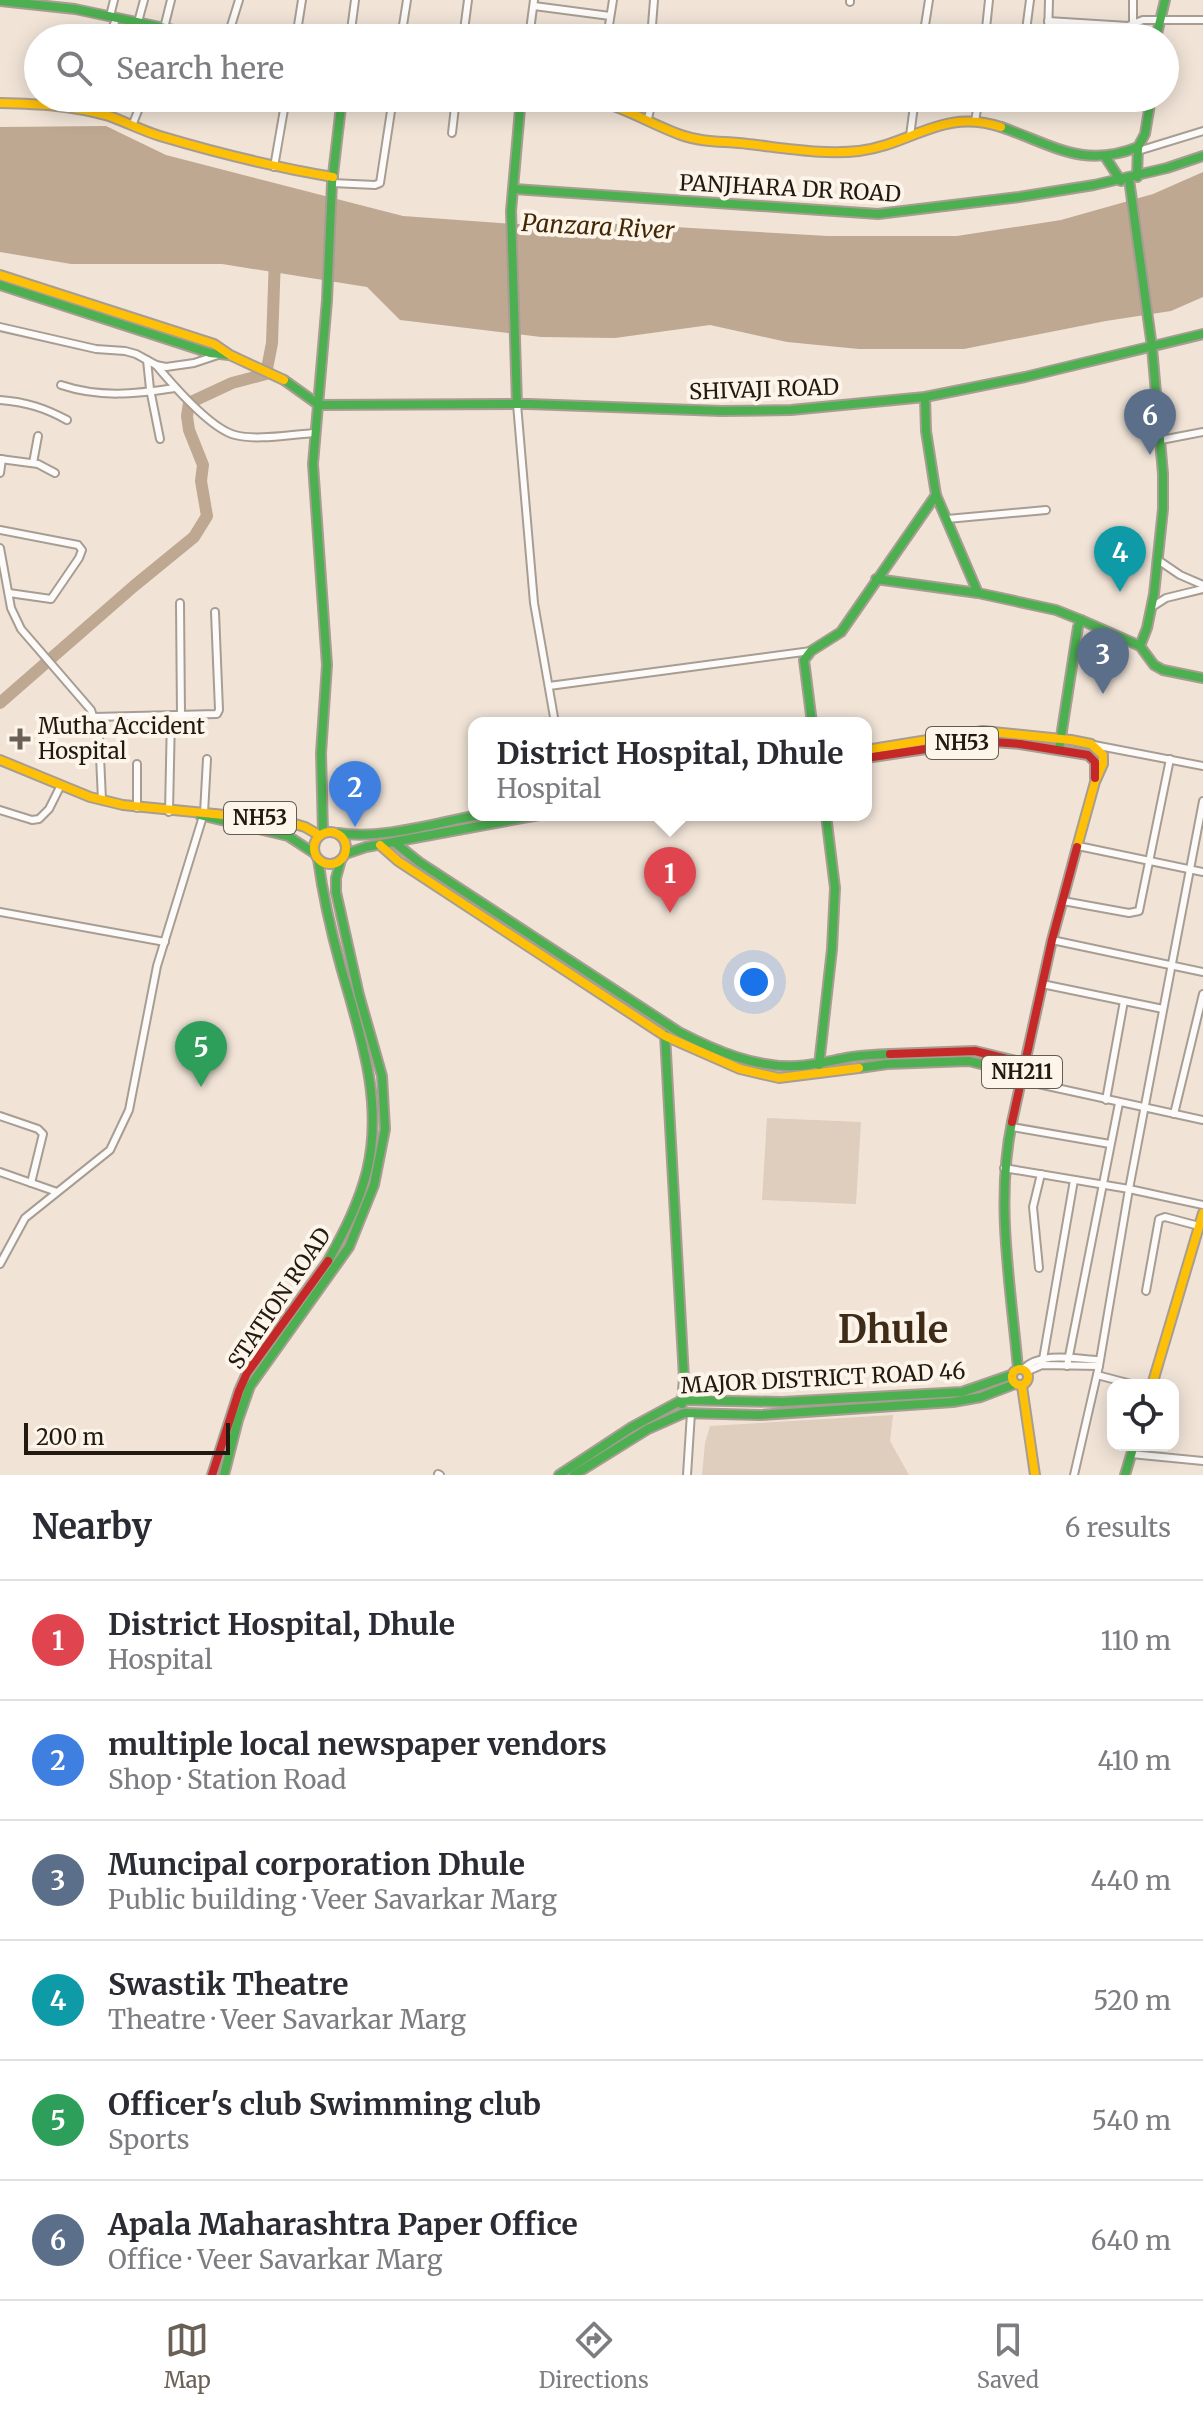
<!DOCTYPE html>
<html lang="en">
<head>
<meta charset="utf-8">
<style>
  body { margin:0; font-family:Merriweather,serif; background:#f7f7f7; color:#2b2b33 }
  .controls { position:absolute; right:24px; bottom:24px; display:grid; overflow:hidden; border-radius:16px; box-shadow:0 4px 20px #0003 }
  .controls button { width:72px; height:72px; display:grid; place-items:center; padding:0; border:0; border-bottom:2px solid #e1e1e2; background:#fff; color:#2b2b33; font:40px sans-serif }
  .scale { position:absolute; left:24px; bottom:20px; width:206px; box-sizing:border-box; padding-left:8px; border:4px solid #221911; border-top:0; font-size:22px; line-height:28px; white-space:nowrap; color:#221911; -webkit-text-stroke:6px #fdf4ea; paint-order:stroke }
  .you { position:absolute; left:754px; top:982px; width:28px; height:28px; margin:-20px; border:6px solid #fff; border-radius:50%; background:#1a73e8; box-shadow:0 0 0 12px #1a73e833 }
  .badge { display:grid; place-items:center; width:52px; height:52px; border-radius:50%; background:#6a6056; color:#fff; font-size:26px; font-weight:700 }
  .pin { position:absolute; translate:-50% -66px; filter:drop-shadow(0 2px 4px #0008) }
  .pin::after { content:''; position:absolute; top:42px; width:28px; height:24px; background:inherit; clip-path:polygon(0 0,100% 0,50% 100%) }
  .popup { position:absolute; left:468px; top:717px; width:404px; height:104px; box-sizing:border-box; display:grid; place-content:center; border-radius:16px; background:#fff; filter:drop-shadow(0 2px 6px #0005); font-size:26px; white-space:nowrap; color:#7c7c81 }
  .popup b { font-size:30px; color:#2b2b33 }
  .popup::after { content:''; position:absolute; left:50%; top:100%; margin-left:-16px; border:16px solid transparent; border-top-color:#fff }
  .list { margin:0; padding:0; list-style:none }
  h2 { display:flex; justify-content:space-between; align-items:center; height:104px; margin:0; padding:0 32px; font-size:34px }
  h2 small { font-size:26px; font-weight:400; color:#7c7c81 }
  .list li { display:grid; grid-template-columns:52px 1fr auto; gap:24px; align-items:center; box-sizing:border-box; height:120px; padding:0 32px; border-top:2px solid #e1e1e2 }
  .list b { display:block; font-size:30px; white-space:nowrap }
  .list p { margin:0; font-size:26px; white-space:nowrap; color:#7c7c81 }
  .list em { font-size:26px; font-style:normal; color:#7c7c81 }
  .icon { flex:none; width:44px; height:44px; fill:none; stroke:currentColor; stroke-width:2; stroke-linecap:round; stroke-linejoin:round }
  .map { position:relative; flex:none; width:1203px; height:1475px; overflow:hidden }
  .search { position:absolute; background:#fff; box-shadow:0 4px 20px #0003; left:24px; right:24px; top:24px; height:88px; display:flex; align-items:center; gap:20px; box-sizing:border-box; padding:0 28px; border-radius:44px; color:#7c7c81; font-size:30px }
  .sheet { height:824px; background:#fff }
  nav { display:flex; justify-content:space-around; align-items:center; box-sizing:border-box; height:112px; border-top:2px solid #e1e1e2; background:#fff; font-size:22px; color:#7c7c81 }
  nav a { display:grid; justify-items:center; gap:4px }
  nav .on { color:#6a6056 }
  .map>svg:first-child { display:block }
  .green { fill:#dfcdbd }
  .water { fill:#bfa892 }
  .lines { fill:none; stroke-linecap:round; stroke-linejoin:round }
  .river { stroke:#bfa892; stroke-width:12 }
  .street-casing { stroke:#a79d93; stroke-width:10 }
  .fast-casing { stroke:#a79d93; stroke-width:12 }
  .slow-casing { stroke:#a79d93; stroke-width:12 }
  .jam-casing { stroke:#a79d93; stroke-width:12 }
  .street { stroke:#fdfbf9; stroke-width:6 }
  .fast { stroke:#4caf50; stroke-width:8 }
  .slow { stroke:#ffc107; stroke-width:8 }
  .jam { stroke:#c62828; stroke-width:8 }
  .poi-dot { fill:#6a6056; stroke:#fdf4ea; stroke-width:3 }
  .labels { text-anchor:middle; stroke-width:8; stroke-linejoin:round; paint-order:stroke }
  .shield { fill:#fdf4ea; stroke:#645b52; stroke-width:2 }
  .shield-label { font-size:20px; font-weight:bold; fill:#221911 }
  .street-label { font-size:22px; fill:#221911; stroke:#fdf4ea }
  .poi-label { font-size:22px; fill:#221911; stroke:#fdf4ea; text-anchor:start }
  .water-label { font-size:24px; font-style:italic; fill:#432705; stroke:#fdf4ea }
  .town-label { font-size:38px; font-weight:bold; fill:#3e2c19; stroke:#fdf4ea }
</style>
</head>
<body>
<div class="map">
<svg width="1203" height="1475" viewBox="0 0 1203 1475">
  <rect width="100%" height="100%" fill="#f1e4d7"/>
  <g class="green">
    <path d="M767,1118L861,1122L856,1204L762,1200Z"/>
    <path d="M893,1415L890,1441L909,1475H702L705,1443L710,1426Z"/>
  </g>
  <path class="water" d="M106,126L166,155L403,216L515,224H623L828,236H957L1061,220L1153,194L1203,172V297L1171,311L1106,321L964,349H859L787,342L710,325L615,338L541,337L400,320L367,287L222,264H71L0,252V127Z"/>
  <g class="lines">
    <path class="river" d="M0,703L134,586L194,537L207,516L201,481L203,465L189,430L187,416L189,403L232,383L266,374L272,343L275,257"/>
    <g class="street-casing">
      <g id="street">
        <path d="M1133,0V24"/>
        <path d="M850,2V0"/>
        <path d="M534,6L610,16"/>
        <path d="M110,16L114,0"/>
        <path d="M1048,21L1128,26L1143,20H1203"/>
        <path d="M138,22L144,0"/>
        <path d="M164,28L171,0"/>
        <path d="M107,38L117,18"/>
        <path d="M223,38L231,26L239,0"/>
        <path d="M296,38L302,0"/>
        <path d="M350,38L355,0"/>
        <path d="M401,38L407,0"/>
        <path d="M463,38L468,0"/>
        <path d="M529,38L534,0"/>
        <path d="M607,38L613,0"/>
        <path d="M651,38L654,0"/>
        <path d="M923,38L929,0"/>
        <path d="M985,38L989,0"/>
        <path d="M1025,38L1030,0"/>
        <path d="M1048,38L1049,0"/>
        <path d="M80,109L83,98"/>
        <path d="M648,118L653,98"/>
        <path d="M975,121L979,98"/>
        <path d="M132,126L143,98"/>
        <path d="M452,133L456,98"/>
        <path d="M910,136L915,98"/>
        <path d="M1138,151L1203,131"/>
        <path d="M274,167L286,98"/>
        <path d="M332,183L375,185L380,183L393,98"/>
        <path d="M0,327L96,349L125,351L136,354L156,365L166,367L194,363L218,355"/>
        <path d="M147,360L150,389L160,439"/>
        <path d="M156,365C172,384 211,429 235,435C257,441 292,434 316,433"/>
        <path d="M61,385C100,398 135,394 175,388"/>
        <path d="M0,400C26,402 45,408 67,420"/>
        <path d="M517,404L534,603L555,723"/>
        <path d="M1161,440L1203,432"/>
        <path d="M0,459L38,464L55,473"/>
        <path d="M33,463L38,436"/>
        <path d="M0,473L2,459"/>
        <path d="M947,519L1046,510"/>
        <path d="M0,530L78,545L82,550L79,558L51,599L9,593"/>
        <path d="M0,548L11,608L21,629L91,710L99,734L102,800"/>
        <path d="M1158,560L1180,575L1203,585"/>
        <path d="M180,603L181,716"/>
        <path d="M1152,607L1166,598L1203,589"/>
        <path d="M549,686L811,651"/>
        <path d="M93,717L217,714L219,710L215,612"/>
        <path d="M1094,745L1203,766"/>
        <path d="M137,808V764"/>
        <path d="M0,810L32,820L39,819L49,809L61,785"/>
        <path d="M169,812L171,716"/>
        <path d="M1078,846L1203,872"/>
        <path d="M1063,901L1129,913L1139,911L1170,759"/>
        <path d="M0,912L165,942"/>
        <path d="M1052,940L1203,972"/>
        <path d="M1042,984L1163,1009"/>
        <path d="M1020,1080L1203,1120"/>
        <path d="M1106,1100L1124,1001"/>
        <path d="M1174,1114L1203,994"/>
        <path d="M0,1116L38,1129L43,1134L31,1183"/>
        <path d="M1012,1127L1110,1144"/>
        <path d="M1004,1168L1129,1189L1203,1205"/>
        <path d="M0,1172L57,1192"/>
        <path d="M0,1264L25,1218L110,1150L129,1110L157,966L204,813L207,759"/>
        <path d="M1039,1268L1033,1207L1041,1174"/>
        <path d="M1146,1291L1159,1219L1165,1217L1199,1226"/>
        <path d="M1042,1365L1074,1180"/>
        <path d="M1067,1366L1119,1103"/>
        <path d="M1023,1369C1041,1351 1076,1359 1099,1360"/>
        <path d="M1026,1372L1042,1365L1099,1366"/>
        <path d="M1097,1375L1135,1385"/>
        <path d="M1131,1454L1203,1461"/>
        <path d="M438,1474L440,1475"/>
        <path d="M687,1475L691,1413"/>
        <path d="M1074,1475L1099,1366L1129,1189L1203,801"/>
      </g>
    </g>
    <g class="fast-casing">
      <g id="fast">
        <path d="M0,1L75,9L212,38"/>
        <path d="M1156,38L1165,0"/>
        <path d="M1001,127C1053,145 1083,169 1138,147L1145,134L1151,98"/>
        <path d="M1106,158L1121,181"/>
        <path d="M1137,177L1138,147"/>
        <path d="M1129,179L1152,347L1163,474V509L1154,594L1147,628L1140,646"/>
        <path d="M514,189L878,214L1019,197L1094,185L1167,168L1203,156"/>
        <path d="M0,285L210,353L229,355"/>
        <path d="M284,380L319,405L529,404L721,411L791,410L925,397L1025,377L1203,334"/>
        <path d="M517,404L511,211L521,98"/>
        <path d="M936,495L978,593L1056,610L1081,620"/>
        <path d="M876,579L978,593"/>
        <path d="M812,723L804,660L811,651L841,632L936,495L926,431L925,397"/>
        <path d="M1059,750L1078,627L1081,620L1140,646L1154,665L1163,670L1203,678"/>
        <path d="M200,815L288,836L314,853"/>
        <path d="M323,833L321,753L327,665L313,464L327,300L332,183L342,98"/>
        <path d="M338,833C382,840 435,823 479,815"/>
        <path d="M394,842L419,862L679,1032C716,1051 755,1068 797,1066C814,1065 830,1061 846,1058C861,1055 875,1055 890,1054"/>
        <path d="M345,854L366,847L539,815"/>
        <path d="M318,859C323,896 331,931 341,967C360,1034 384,1101 367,1171C359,1203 344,1232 328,1261"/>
        <path d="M665,1035L684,1378L682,1404"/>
        <path d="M819,1065L832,949L835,888L826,815"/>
        <path d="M859,1068L887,1064L969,1061L1021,1074"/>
        <path d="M1012,1122C995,1203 1011,1287 1018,1369"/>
        <path d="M224,1475L238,1420L250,1386L349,1247L374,1185L385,1129L382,1076L359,995L336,892V878L341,860"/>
        <path d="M559,1475L632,1427L682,1400L782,1402L962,1392L1011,1375"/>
        <path d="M574,1475L648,1429L684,1413L760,1415L953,1402L981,1397L1015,1384"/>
        <path d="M1125,1475L1134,1445"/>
      </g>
    </g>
    <g class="slow-casing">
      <g id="slow">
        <path d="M584,98C620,104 648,123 681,135C703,143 726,141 748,144C784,148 823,155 859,151C913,144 942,108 1001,127"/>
        <path d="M0,103C40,104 70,105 109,116C126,122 143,131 160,136C217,153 274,167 333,177"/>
        <path d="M0,275L214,344L230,355L284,380"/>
        <path d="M866,750L983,731L1071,740L1091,744L1103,755V764L1095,782L1077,847"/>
        <path d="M0,760L90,797L123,805L285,821L305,827L319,835"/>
        <circle cx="330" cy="848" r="16"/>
        <path d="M380,845L398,861L665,1036L740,1069L779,1078L859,1068"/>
        <circle cx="1020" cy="1377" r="8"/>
        <path d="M1152,1385L1203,1213"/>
        <path d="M1022,1386L1035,1475"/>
      </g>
    </g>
    <g class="jam-casing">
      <g id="jam">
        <path d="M866,758L979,741L1020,744L1088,755L1095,762V778"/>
        <path d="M890,1054L975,1051L1024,1063"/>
        <path d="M1012,1122L1052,940L1077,847"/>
        <path d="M212,1475L239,1391L247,1373L328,1261"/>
      </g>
    </g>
    <use href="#street" class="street"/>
    <use href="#fast" class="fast"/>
    <use href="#slow" class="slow"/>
    <use href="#jam" class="jam"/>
  </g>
  <path class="poi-dot" d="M16 727h8v8h8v8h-8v8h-8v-8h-8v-8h8z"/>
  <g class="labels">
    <g class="shield">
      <rect x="926" y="727" width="72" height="32" rx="6"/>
      <rect x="224" y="802" width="72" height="32" rx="6"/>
      <rect x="982" y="1056" width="80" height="32" rx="6"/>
    </g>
    <g class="shield-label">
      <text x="962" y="750">NH53</text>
      <text x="260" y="825">NH53</text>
      <text x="1022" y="1079">NH211</text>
    </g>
    <g class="street-label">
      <text transform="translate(790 188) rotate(3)" y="8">PANJHARA DR ROAD</text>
      <text transform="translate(764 389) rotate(-2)" y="8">SHIVAJI ROAD</text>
      <text transform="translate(279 1298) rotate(-56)" y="8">STATION ROAD</text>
      <text transform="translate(823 1378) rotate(-3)" y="8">MAJOR DISTRICT ROAD 46</text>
    </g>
    <g class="poi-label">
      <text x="38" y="734">Mutha Accident<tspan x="38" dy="25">Hospital</tspan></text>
    </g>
    <g class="water-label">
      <text transform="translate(598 227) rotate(3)" y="8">Panzara River</text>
    </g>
    <g class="town-label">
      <text x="893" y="1343">Dhule</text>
    </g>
  </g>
</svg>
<div class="controls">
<button><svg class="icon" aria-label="locate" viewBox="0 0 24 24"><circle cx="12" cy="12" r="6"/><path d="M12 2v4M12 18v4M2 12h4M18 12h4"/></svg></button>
</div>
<div class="scale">200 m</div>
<div class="you"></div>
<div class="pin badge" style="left:670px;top:913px;background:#e0444e">1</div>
<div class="popup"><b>District Hospital, Dhule</b>Hospital</div>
<div class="pin badge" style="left:355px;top:827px;background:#3f7fe0">2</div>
<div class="pin badge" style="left:1103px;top:694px;background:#5c6f8a">3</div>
<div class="pin badge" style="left:1120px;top:592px;background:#0f9aa8">4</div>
<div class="pin badge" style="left:201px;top:1087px;background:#2e9e5b">5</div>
<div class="pin badge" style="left:1150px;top:455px;background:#5c6f8a">6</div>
<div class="search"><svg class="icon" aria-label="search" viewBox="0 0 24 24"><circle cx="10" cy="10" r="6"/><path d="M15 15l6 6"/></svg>Search here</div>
</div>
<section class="sheet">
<h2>Nearby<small>6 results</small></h2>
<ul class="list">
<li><span class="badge" style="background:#e0444e">1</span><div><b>District Hospital, Dhule</b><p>Hospital</p></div><em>110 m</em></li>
<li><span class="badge" style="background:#3f7fe0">2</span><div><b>multiple local newspaper vendors</b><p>Shop · Station Road</p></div><em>410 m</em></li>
<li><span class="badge" style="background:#5c6f8a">3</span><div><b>Muncipal corporation Dhule</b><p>Public building · Veer Savarkar Marg</p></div><em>440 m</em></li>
<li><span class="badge" style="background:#0f9aa8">4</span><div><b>Swastik Theatre</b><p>Theatre · Veer Savarkar Marg</p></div><em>520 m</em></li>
<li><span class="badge" style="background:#2e9e5b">5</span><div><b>Officer's club Swimming club</b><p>Sports</p></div><em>540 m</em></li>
<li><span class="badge" style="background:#5c6f8a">6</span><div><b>Apala Maharashtra Paper Office</b><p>Office · Veer Savarkar Marg</p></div><em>640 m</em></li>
</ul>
</section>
<nav>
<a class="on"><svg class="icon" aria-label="map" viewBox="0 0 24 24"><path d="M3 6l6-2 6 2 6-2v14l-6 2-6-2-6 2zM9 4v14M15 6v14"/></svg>Map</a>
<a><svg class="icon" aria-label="directions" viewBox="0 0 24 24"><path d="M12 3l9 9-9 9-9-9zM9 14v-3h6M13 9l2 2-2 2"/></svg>Directions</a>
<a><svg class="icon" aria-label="saved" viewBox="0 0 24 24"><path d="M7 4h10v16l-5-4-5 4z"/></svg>Saved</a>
</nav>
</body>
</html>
